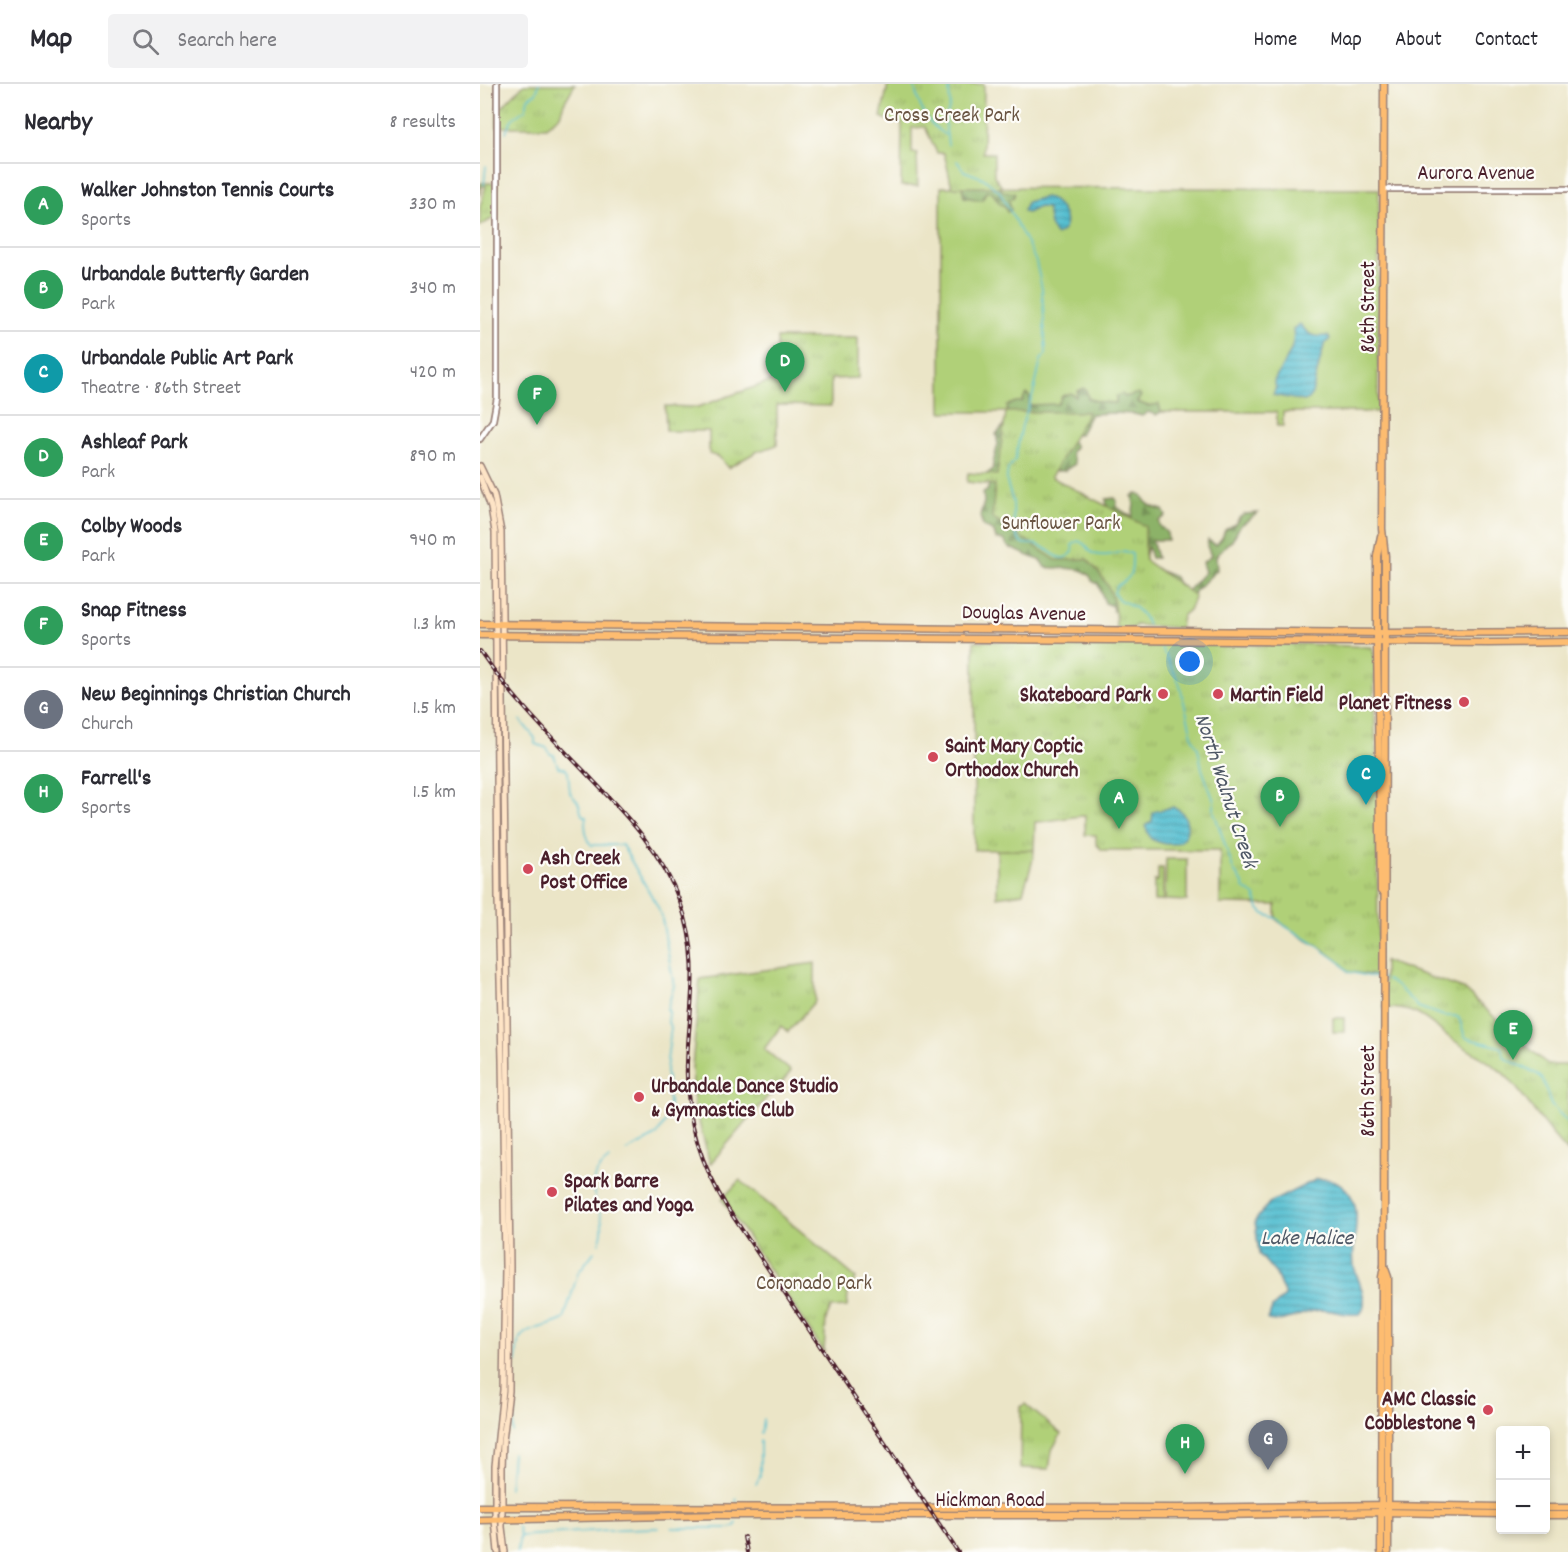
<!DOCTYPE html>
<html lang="en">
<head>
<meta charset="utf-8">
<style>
  body { margin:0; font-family:Dekko,sans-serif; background:#f2f2f3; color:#2b2b33 }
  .controls { position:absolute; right:18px; bottom:18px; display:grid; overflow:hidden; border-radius:6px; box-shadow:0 3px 9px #0003 }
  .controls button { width:54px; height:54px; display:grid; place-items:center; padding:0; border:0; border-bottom:2px solid #e1e1e2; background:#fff; color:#2b2b33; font:30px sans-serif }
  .you { position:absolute; left:710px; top:578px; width:21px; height:21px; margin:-15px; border:4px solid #fff; border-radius:50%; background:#1a73e8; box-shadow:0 0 0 9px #1a73e833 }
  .badge { display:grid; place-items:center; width:39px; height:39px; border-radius:50%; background:#d1495b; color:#fff; font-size:20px; font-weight:700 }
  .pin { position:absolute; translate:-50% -50px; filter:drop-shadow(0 2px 3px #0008) }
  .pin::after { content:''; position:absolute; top:32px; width:21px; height:18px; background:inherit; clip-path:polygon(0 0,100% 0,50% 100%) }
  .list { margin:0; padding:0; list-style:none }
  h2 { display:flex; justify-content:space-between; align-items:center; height:78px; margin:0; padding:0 24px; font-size:26px }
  h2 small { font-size:20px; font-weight:400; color:#7c7c81 }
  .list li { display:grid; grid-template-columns:39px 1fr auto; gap:18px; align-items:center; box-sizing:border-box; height:84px; padding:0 24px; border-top:2px solid #e1e1e2 }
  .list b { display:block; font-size:22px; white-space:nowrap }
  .list p { margin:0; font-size:20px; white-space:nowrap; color:#7c7c81 }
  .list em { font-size:20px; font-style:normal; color:#7c7c81 }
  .icon { flex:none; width:33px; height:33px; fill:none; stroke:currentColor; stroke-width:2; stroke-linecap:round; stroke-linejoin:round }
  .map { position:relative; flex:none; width:1088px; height:1468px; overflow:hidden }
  header { display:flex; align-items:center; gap:36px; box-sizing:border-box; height:84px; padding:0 30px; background:#fff; border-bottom:2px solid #e1e1e2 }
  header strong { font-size:28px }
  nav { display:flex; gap:33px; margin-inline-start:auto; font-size:21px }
  .search { width:420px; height:54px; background:#f2f2f3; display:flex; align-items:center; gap:15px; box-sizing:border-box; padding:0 21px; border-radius:6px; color:#7c7c81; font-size:22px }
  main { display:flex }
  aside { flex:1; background:#fff }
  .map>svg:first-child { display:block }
  .green { fill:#b0d078; stroke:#7d7852; stroke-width:1.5 }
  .forest { fill:url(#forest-firs); stroke:#6b684a; stroke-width:1.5 }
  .park { fill:url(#park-tufts); stroke:#7d7852; stroke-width:1.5 }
  .water { fill:url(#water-rules); stroke:#506f7e; stroke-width:1.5 }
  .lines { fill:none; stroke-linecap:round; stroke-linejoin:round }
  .stream { stroke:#55bfd1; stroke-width:1.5 }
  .tertiary-casing { stroke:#9a8279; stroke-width:8 }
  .secondary-casing { stroke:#9a8279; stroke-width:8 }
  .primary-casing { stroke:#9a8279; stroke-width:9 }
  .tertiary { stroke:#fff; stroke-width:4.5 }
  .secondary { stroke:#fee4c6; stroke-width:5 }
  .primary { stroke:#fdbc70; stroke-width:6 }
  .rail-casing { stroke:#4a1f2b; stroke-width:4 }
  .rail { stroke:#fdfcf7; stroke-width:1.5; stroke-dasharray:4.5; stroke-linecap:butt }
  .poi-dot { fill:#d1495b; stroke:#fdfcf7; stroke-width:2 }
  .labels { text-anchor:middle; stroke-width:4.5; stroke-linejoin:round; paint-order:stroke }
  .park-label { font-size:21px; fill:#695442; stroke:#fdfcf7 }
  .street-label { font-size:21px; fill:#4a1f2b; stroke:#fdfcf7 }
  .poi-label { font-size:21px; font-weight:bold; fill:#4a1f2b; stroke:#fdfcf7; text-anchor:start }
  .water-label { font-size:22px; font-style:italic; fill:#4e5765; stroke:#fdfcf7 }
</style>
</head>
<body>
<header>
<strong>Map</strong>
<div class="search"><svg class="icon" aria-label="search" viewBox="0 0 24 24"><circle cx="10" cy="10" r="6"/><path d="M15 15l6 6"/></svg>Search here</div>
<nav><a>Home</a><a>Map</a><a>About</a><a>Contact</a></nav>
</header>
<main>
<aside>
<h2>Nearby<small>8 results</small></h2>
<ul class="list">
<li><span class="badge" style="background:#2e9e5b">A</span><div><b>Walker Johnston Tennis Courts</b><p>Sports</p></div><em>330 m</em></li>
<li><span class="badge" style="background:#2e9e5b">B</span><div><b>Urbandale Butterfly Garden</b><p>Park</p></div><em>340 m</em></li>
<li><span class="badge" style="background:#0f9aa8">C</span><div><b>Urbandale Public Art Park</b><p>Theatre · 86th Street</p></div><em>420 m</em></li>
<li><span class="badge" style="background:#2e9e5b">D</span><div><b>Ashleaf Park</b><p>Park</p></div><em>890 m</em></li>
<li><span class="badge" style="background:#2e9e5b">E</span><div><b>Colby Woods</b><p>Park</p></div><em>940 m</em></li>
<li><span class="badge" style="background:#2e9e5b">F</span><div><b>Snap Fitness</b><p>Sports</p></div><em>1.3 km</em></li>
<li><span class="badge" style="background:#6b7280">G</span><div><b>New Beginnings Christian Church</b><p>Church</p></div><em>1.5 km</em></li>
<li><span class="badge" style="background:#2e9e5b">H</span><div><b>Farrell's</b><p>Sports</p></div><em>1.5 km</em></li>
</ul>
</aside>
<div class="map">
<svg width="1088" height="1468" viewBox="0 0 1088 1468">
  <defs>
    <pattern id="forest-firs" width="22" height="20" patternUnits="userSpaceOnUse" patternTransform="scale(1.5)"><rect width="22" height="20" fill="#8cb268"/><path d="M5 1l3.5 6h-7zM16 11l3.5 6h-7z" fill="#749056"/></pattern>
    <pattern id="park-tufts" width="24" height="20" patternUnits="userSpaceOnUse" patternTransform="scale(1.5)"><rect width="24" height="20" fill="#b0d078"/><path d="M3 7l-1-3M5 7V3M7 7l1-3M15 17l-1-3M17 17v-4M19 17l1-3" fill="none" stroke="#99b268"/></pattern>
    <pattern id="water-rules" width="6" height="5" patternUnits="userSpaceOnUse" patternTransform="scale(1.5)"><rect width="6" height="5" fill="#55bfd1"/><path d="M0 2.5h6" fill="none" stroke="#489baa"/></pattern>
  </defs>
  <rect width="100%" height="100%" fill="#fdfcf7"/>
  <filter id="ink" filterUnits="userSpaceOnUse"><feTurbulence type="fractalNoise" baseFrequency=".0167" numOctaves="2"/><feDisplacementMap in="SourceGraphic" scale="12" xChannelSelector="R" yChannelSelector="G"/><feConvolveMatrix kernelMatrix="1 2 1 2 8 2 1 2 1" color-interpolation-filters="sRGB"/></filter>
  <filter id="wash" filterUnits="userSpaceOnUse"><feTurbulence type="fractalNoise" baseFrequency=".008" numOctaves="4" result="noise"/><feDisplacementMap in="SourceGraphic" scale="24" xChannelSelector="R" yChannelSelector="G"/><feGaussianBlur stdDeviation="1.35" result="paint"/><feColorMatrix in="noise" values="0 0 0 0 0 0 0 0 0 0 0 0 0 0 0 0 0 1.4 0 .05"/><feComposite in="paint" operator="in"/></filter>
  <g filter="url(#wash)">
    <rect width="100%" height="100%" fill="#ebe5c7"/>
    <g class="green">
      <path d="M461,103L899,105L898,328H803V342H797V328H461Z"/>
      <path d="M517,766H554C554,780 546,795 543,809L517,813Z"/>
      <path d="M686,775H707V817L685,816Z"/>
    </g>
    <g class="forest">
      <path d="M514,98L523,107L535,109L533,114L529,116L531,126L527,128L525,122L520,120L512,108H506L502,116L484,113L482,103Z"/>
      <path d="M603,304L606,306L608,314C616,318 628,319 636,319V312L642,310L645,313L659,309L661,312L657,318L668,322L679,320L681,328L676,331L668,328L662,332L654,330L634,329L611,330L600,350L593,352L590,356L595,361V364L591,368L595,380L584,387H573L569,392L627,423L626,415L635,414L637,417L636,423L652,433L654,420L652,412L656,410L662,411C666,421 674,424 683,426L686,432L679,437V441L687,449L688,456H672L677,474H671L668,463L664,472L666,477L678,486L693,492L699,500L704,503L705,509L725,488L722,479L731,472L727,462L728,456L736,461L742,454L745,446L755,440L760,433L765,430L778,429L760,442L752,457L747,460L736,472L737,486L715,507L707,527L699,533L633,527L632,522L625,519L618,500L612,497C609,480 579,486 565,483L560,476C547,473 540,467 528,463L524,456L516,455L514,448L503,442L500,432L504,418L503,409L507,407L509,400L502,394L513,385V379L518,360L516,350C525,342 529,335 527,322L536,318H542L545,311L547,310L550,313L549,321L578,320L582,312L591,309L596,313L597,307Z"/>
    </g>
    <g class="park">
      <path d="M44,0H95L84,19L80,31L66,43H17V22H23Z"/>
      <path d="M408,0H504L503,69H514V92L522,103H472L464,69H457L445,43L432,44V69H437L438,102H421L422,39L412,38L401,33Z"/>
      <path d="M0,99H17V132L0,142V122L6,102H2L0,111Z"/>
      <path d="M297,254H378V294L351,295V322L297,321V361L276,368L248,384L239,373L229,370V347H186L185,322L218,323L297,295Z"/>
      <path d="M526,328H608L571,393L665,442V476L715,512L709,526L702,532L700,544L656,541L653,544H636C635,509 630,500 607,475L576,476L512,434L515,401L487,398L488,389L517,391Z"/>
      <path d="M494,557L747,559L768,561L825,560L892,563L895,573L894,623L897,685L898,892L869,888L861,879L837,861L828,857L798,837L796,834V821L740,820V766H622L616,760V751H605V732C588,732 572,738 555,738L554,766H494Z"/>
      <path d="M678,784H683V817H674V797H678Z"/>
      <path d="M904,877L983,905L1068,981H1088V1068C1066,1046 1050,1019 1030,996C1013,977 989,968 969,953C944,934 938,924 904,924Z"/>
      <path d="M335,879V917L308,948L301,942L284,965L311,987L291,1012L289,1011L230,1080L214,1019L212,984L220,895Z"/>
      <rect x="853" y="934" width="11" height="14"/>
      <path d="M260,1096L376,1194L368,1209L367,1223L351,1224L346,1235L344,1268L242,1115Z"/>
      <path d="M545,1320L581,1350L572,1366L569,1385L540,1384L541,1323Z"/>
    </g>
    <g class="water">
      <path d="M565,113C581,116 596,144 576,151L570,141L567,124L559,123L547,129L543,127L547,118Z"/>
      <path d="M820,240C829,252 833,253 848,252L850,255L844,261L832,309L829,315L824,317L793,311L796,303L794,297C803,280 817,264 813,245Z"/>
      <path d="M693,723C714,728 715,775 671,755L665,742L672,737L673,728Z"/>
      <path d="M837,1095C850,1095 856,1095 866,1105C886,1126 870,1156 874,1182C877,1196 891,1218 880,1230C866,1232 854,1226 841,1226C822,1227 807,1240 788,1236L792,1224L805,1212L796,1190L779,1170L775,1137L789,1119Z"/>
    </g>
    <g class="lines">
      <g class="stream">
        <path d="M434,0C438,22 446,38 465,51"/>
        <path d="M26,48L32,35L46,25L48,14L56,9L59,0"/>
        <path d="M468,61L465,38L470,21L469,5L472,0"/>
        <path d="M477,77L484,87L503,94L520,108L550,165L556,178L562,205L566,270L561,276L554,307L542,341L535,376L528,385L527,392V399L533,418L534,447L541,459C548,461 554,459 560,462C573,467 580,482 593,468L592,461L598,457C606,459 605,462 610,467C619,475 634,470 644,467L652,470C652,477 653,490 647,495C641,501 636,499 634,509L639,516C653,521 662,527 668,541"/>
        <path d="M4,101L6,82"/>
        <path d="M680,561L699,598L713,655L718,664L722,685L734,717V728L754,787L763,799L764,804L775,812L779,825L784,830L796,834L805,842L836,861L861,879L869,888L903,895"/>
        <path d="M40,636L55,654V660L67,664L70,670L74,671L78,683L85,684L88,688L90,709L98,718L102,731L106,733C104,742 106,752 111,761H142L178,823L182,835L194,902L187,925L189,928L188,939L191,943L186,986L190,1030L176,1052L146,1067"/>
        <path d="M907,896L919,904L938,923L964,932H975L979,934L985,953L989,955L1021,963L1025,974L1059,991L1063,996L1071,1021L1088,1038"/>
        <path d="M119,1159C134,1125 91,1104 129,1076"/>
        <path d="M37,1278C32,1239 62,1248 84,1235L98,1189L114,1168"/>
        <path d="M33,1348L35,1322"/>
        <path d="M281,1349L283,1335"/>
        <path d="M276,1400L280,1392V1357"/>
        <path d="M29,1404L32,1369"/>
        <path d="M256,1414L257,1419"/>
        <path d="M192,1444H251L255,1442L257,1439"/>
        <path d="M40,1452L143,1445L179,1444"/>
        <path d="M37,1468L40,1452L38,1443"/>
      </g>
    </g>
  </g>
  <g filter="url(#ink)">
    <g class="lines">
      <g class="tertiary-casing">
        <g id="tertiary">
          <path d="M904,105H1088"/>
          <path d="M0,355L13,336L17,314V0"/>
        </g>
      </g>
      <g class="secondary-casing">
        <g id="secondary">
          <path d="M0,382L14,411L21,448L30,1183L29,1307L23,1357L22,1384V1443L25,1468"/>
          <path d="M0,393L11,423L15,448L18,817L22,976L25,1183L23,1306L15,1382V1436L18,1468"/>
        </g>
      </g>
      <g class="primary-casing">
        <g id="primary">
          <path d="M901,452L897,472V559L901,807"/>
          <path d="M0,540L905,549L1088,548"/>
          <path d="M0,551L1009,559L1088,558"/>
          <path d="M904,1182L908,1193V1468"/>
          <path d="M0,1423L699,1424L908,1421L1020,1423"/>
          <path d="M1066,1424H1088"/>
          <path d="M1066,1431H1088"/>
          <path d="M0,1436L239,1431H739L901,1428L1020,1430"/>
          <path d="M901,1468L902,1193L904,1182L905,472L902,445L904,0"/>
        </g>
      </g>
      <use href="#tertiary" class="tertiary"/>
      <use href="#secondary" class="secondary"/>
      <use href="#primary" class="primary"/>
      <g class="rail-casing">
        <g id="rail">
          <path d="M0,567C30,611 67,649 104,687C142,727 181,765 200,818C222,877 209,920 207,979C205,1033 220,1080 248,1125L478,1468"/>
          <path d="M264,1453L267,1468"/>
        </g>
      </g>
      <use href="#rail" class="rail"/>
    </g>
  </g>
  <g class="poi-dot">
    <circle cx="683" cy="610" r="6"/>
    <circle cx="738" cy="610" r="6"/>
    <circle cx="984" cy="618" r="6"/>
    <circle cx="453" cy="673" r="6"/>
    <circle cx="48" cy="785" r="6"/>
    <circle cx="159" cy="1013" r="6"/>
    <circle cx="72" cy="1108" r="6"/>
    <circle cx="1008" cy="1326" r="6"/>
  </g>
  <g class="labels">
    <g class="park-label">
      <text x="472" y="37">Cross Creek Park</text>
      <text x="581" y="445">Sunflower Park</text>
      <text x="334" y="1205">Coronado Park</text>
    </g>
    <g class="street-label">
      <text x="996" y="95">Aurora Avenue</text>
      <text transform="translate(887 223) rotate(-90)" y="7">86th Street</text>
      <text transform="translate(544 528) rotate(1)" y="7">Douglas Avenue</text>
      <text transform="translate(887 1007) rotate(-90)" y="7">86th Street</text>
      <text x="510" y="1422">Hickman Road</text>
    </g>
    <g class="poi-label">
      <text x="671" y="617" text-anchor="end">Skateboard Park</text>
      <text x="750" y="617">Martin Field</text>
      <text x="972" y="625" text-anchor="end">Planet Fitness</text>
      <text x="465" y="668">Saint Mary Coptic<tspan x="465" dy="24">Orthodox Church</tspan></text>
      <text x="60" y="780">Ash Creek<tspan x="60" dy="24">Post Office</tspan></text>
      <text x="171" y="1008">Urbandale Dance Studio<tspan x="171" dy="24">&amp; Gymnastics Club</tspan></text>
      <text x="84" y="1103">Spark Barre<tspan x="84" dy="24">Pilates and Yoga</tspan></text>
      <text x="996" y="1321" text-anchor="end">AMC Classic<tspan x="996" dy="24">Cobblestone 9</tspan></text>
    </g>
    <g class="water-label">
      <text transform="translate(748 706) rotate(72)" y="8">North Walnut Creek</text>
      <text x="827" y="1160">Lake Halice</text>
    </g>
  </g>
</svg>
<div class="controls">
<button>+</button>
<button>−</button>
</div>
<div class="you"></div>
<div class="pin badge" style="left:639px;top:745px;background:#2e9e5b">A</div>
<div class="pin badge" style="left:800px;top:743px;background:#2e9e5b">B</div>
<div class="pin badge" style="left:886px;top:721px;background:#0f9aa8">C</div>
<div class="pin badge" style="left:305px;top:308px;background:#2e9e5b">D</div>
<div class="pin badge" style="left:1033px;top:976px;background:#2e9e5b">E</div>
<div class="pin badge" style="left:57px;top:341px;background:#2e9e5b">F</div>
<div class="pin badge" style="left:788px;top:1386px;background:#6b7280">G</div>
<div class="pin badge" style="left:705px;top:1390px;background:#2e9e5b">H</div>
</div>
</main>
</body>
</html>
